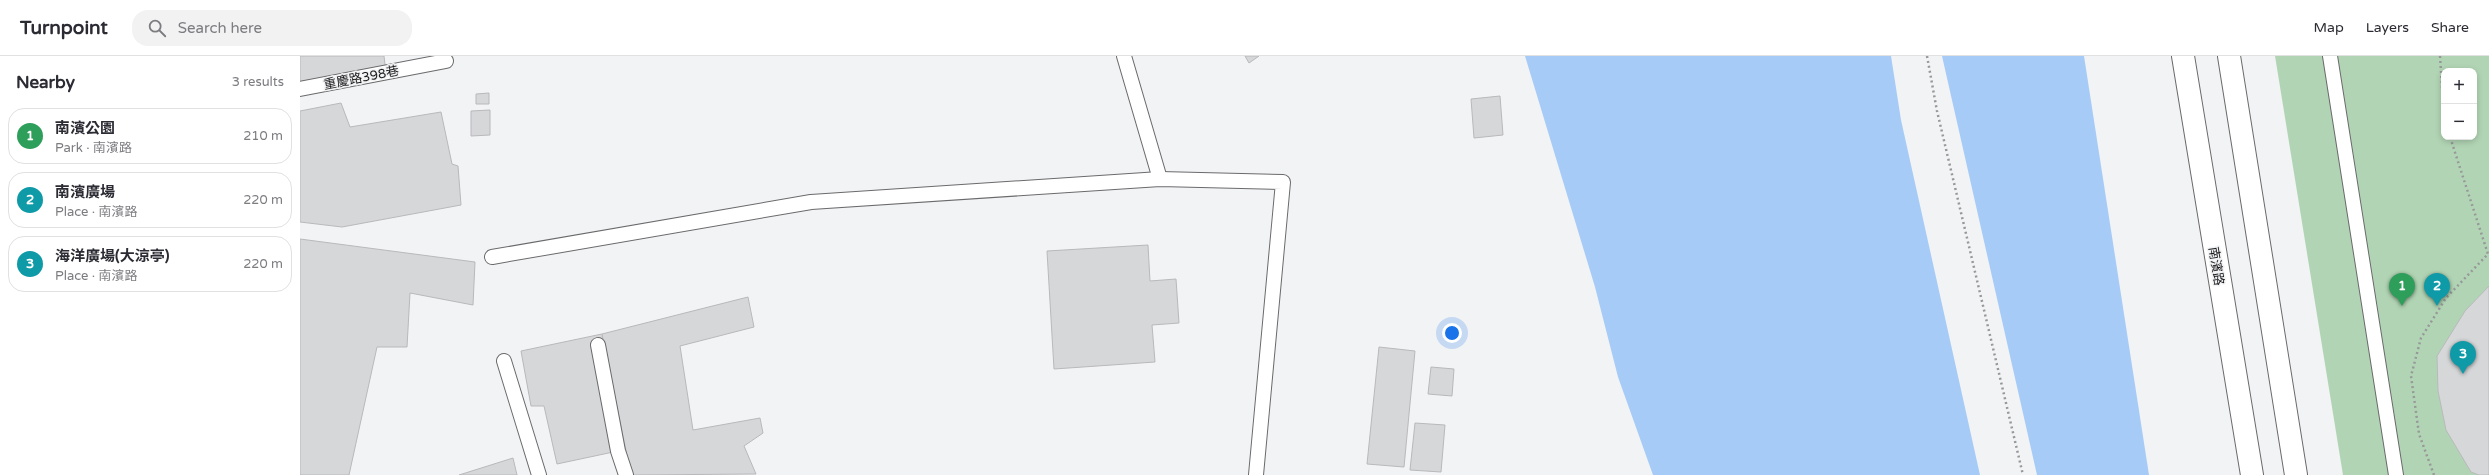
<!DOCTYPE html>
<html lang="en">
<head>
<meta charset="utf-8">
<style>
  body { margin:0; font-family:"Varela Round","Noto Sans TC",sans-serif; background:#f2f2f3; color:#2b2b33 }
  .controls { position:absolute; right:12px; top:12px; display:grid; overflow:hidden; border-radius:8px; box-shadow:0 2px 6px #0003 }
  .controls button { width:36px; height:36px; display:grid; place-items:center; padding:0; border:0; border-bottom:1px solid #e1e1e2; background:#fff; color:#2b2b33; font:20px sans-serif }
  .you { position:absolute; left:1152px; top:277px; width:14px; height:14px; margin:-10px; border:3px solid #fff; border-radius:50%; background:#1a73e8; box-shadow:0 0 0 6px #1a73e833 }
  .badge { display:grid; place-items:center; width:26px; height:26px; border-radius:50%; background:#db2777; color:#fff; font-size:13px; font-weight:700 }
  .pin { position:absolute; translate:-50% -33px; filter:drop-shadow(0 1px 2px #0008) }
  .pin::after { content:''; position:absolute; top:21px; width:14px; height:12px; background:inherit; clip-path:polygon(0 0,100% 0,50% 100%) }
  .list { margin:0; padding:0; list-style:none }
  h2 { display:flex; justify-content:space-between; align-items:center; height:52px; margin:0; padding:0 16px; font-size:17px }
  h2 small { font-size:13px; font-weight:400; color:#7c7c81 }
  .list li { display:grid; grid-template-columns:26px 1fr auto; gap:12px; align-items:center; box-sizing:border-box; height:56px; margin:0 8px 8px; padding:0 8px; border:1px solid #e1e1e2; border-radius:16px }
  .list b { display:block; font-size:15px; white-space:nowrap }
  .list p { margin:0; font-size:13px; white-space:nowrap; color:#7c7c81 }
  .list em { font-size:13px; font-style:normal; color:#7c7c81 }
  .icon { flex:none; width:22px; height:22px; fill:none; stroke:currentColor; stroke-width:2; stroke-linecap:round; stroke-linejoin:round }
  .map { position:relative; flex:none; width:2189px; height:419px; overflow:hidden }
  header { display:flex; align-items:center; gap:24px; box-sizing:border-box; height:56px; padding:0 20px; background:#fff; border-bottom:1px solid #e1e1e2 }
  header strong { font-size:19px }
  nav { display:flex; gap:22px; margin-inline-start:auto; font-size:14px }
  .search { width:280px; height:36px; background:#f2f2f3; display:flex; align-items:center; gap:10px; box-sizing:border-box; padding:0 14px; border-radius:16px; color:#7c7c81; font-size:15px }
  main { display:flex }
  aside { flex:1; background:#fff }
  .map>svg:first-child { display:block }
  .green { fill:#b1d5b4; fill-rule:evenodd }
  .water { fill:#a7cbf7 }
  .building { fill:#d6d7d9; stroke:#b9b9bc }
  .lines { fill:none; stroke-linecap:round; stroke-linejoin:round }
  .lane-casing { stroke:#6a6a6c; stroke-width:16 }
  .secondary-casing { stroke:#6a6a6c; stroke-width:24 }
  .path { stroke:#97989a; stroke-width:2.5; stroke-dasharray:2 3; stroke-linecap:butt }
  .lane { stroke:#fff; stroke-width:14 }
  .secondary { stroke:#fff; stroke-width:22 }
  .labels { text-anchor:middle; stroke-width:3; stroke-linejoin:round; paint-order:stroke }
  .street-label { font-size:13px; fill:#1c1c1d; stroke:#f2f3f5 }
</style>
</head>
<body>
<header>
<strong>Turnpoint</strong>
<div class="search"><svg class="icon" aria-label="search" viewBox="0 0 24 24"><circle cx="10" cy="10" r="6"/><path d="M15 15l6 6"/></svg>Search here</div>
<nav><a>Map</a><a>Layers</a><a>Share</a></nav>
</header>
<main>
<aside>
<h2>Nearby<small>3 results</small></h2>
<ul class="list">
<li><span class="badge" style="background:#2e9e5b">1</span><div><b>南濱公園</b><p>Park · 南濱路</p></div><em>210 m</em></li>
<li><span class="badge" style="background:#0f9aa8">2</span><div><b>南濱廣場</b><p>Place · 南濱路</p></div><em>220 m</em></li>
<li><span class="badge" style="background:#0f9aa8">3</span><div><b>海洋廣場(大涼亭)</b><p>Place · 南濱路</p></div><em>220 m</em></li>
</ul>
</aside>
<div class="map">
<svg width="2189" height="419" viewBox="0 0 2189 419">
  <rect width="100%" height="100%" fill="#f2f3f5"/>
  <path class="green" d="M1975,0H2189V419H2043ZM2144,15H2174V81H2144Z"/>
  <g class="water">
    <path d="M1225,0H1591L1601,64L1680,419H1353L1318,321L1295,231Z"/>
    <path d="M1642,0H1784L1849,419H1737Z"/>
  </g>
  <g class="building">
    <path d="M0,0H84L86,17L0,29Z"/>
    <path d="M945,0H959L949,7Z"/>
    <path d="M189,37V48H176V38Z"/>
    <path d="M1200,40L1203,79L1174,82L1171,43Z"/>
    <path d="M41,47L50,71L141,56L152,108L158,110L161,149L42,171L0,166V55Z"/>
    <path d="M190,54V79L171,80V55Z"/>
    <path d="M0,183L175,206L173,249L110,237L107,291H77L49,419H0Z"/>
    <path d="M848,189L850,225L876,223L879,267L852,269L855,306L754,313L747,195Z"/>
    <path d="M2189,230V419H2179L2171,416L2146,374L2138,335L2137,300L2165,255Z"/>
    <path d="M448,241L454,271L380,290L393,374L460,362L463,377L444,390L456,418L331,419L302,278Z"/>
    <path d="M302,278L318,395L257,408L244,350H231L221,295Z"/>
    <path d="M1079,291L1115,295L1104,411L1067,408Z"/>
    <path d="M1131,311L1154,313L1152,340L1128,338Z"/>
    <path d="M1115,367L1145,369L1141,416L1110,414Z"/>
    <path d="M213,402L217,419H159Z"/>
  </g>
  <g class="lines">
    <g class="lane-casing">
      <g id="lane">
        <path d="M824,0L860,123"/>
        <path d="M2030,0L2096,419"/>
        <path d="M0,33L146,5"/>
        <path d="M192,201L511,146L860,123L983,126L956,419"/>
        <path d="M298,289L318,395L326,419"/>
        <path d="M204,305L239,419"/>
      </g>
    </g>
    <g class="secondary-casing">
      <g id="secondary">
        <path d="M1883,0L1952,419"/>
        <path d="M1929,0L1996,419"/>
      </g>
    </g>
    <g class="path">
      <path d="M1627,0L1637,55L1723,419"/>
      <path d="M2140,0L2144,62"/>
      <path d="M2134,419L2119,378L2111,320L2121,282L2146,242L2188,198L2150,81"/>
    </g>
    <use href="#lane" class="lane"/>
    <use href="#secondary" class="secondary"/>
  </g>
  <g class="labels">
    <g class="street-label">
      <text transform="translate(61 21) rotate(-11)" y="5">重慶路398巷</text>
      <text transform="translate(1917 210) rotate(81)" y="5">南濱路</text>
    </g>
  </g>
</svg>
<div class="controls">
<button>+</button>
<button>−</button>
</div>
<div class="you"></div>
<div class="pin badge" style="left:2102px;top:250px;background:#2e9e5b">1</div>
<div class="pin badge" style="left:2137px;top:250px;background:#0f9aa8">2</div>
<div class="pin badge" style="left:2163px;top:318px;background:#0f9aa8">3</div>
</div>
</main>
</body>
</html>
